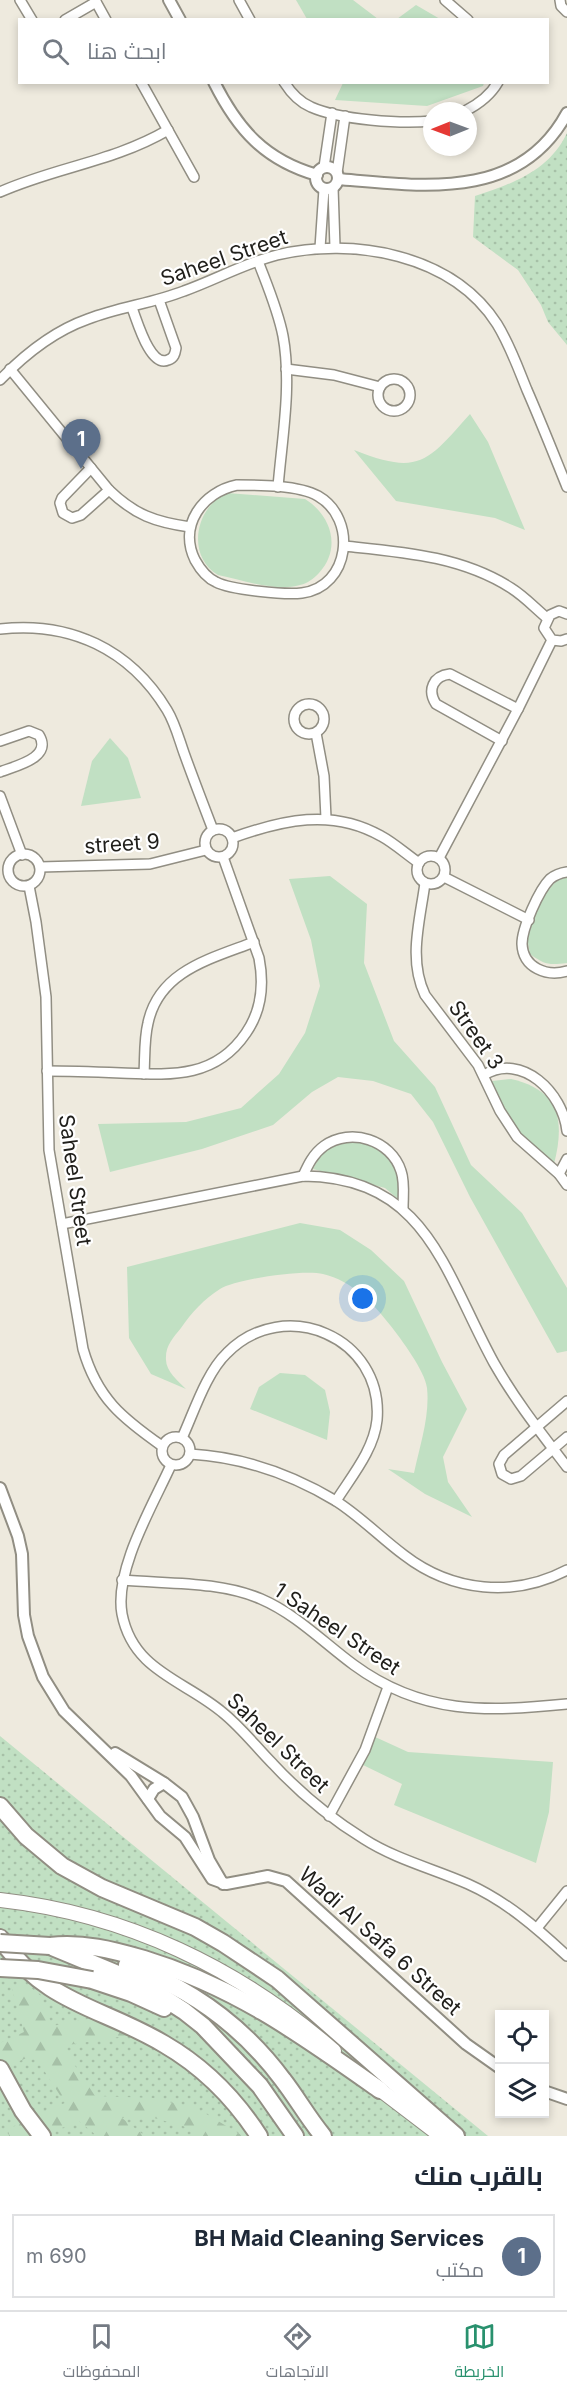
<!DOCTYPE html>
<html lang="ar">
<head>
<meta charset="utf-8">
<style>
  body { margin:0; font-family:Inter,Cairo,sans-serif; background:#f6f6f7; color:#1f2937; direction:rtl }
  .controls { position:absolute; right:18px; bottom:18px; display:grid; overflow:hidden; border-radius:0px; box-shadow:0 3px 9px #0003 }
  .controls button { width:54px; height:54px; display:grid; place-items:center; padding:0; border:0; border-bottom:2px solid #e0e1e3; background:#fff; color:#1f2937; font:30px sans-serif }
  .compass { position:absolute; left:423px; top:102px; width:54px; height:54px; border-radius:50%; background:#fff; box-shadow:0 3px 9px #0003; rotate:269deg }
  .you { position:absolute; left:363px; top:1299px; width:21px; height:21px; margin:-15px; border:4px solid #fff; border-radius:50%; background:#1a73e8; box-shadow:0 0 0 9px #1a73e833 }
  .badge { display:grid; place-items:center; width:39px; height:39px; border-radius:50%; background:#29916e; color:#fff; font-size:20px; font-weight:700 }
  .pin { position:absolute; translate:-50% -50px; filter:drop-shadow(0 2px 3px #0008) }
  .pin::after { content:''; position:absolute; top:32px; width:21px; height:18px; background:inherit; clip-path:polygon(0 0,100% 0,50% 100%) }
  .list { margin:0; padding:0; list-style:none }
  h2 { display:flex; justify-content:space-between; align-items:center; height:78px; margin:0; padding:0 24px; font-size:26px }
  h2 small { font-size:20px; font-weight:400; color:#747a83 }
  .list li { display:grid; grid-template-columns:39px 1fr auto; gap:18px; align-items:center; box-sizing:border-box; height:84px; margin:0 12px 12px; padding:0 12px; border:2px solid #e0e1e3; border-radius:0px }
  .list b { display:block; font-size:22px; white-space:nowrap }
  .list p { margin:0; font-size:20px; white-space:nowrap; color:#747a83 }
  .list em { font-size:20px; font-style:normal; color:#747a83 }
  .icon { flex:none; width:33px; height:33px; fill:none; stroke:currentColor; stroke-width:2; stroke-linecap:round; stroke-linejoin:round }
  .map { position:relative; flex:none; width:567px; height:2136px; overflow:hidden; direction:ltr }
  .search { position:absolute; background:#fff; box-shadow:0 3px 9px #0003; left:18px; right:18px; top:18px; height:66px; display:flex; align-items:center; gap:15px; box-sizing:border-box; padding:0 21px; border-radius:0px; color:#747a83; font-size:22px }
  .sheet { height:174px; background:#fff }
  nav { display:flex; justify-content:space-around; align-items:center; box-sizing:border-box; height:84px; border-top:2px solid #e0e1e3; background:#fff; font-size:16px; color:#747a83 }
  nav a { display:grid; justify-items:center; gap:3px }
  nav .on { color:#29916e }
  .map>svg:first-child { display:block }
  .grass { fill:url(#grass-dots) }
  .forest { fill:url(#forest-firs) }
  .park { fill:#c1e0c3 }
  .lines { fill:none; stroke-linecap:round; stroke-linejoin:round }
  .minor-casing { stroke:#918e83; stroke-width:12 }
  .tertiary-casing { stroke:#918e83; stroke-width:14 }
  .primary-casing { stroke:#918e83; stroke-width:16 }
  .motorway-casing { stroke:#918e83; stroke-width:20 }
  .minor { stroke:#fff; stroke-width:9 }
  .tertiary { stroke:#fff; stroke-width:10 }
  .primary { stroke:#fff; stroke-width:14 }
  .motorway { stroke:#fff; stroke-width:16 }
  .motorway-bridge-casing { stroke:#918e83; stroke-width:20; stroke-linecap:butt }
  .motorway-bridge { stroke:#fff; stroke-width:16 }
  .labels { text-anchor:middle; stroke-width:4.5; stroke-linejoin:round; paint-order:stroke }
  .street-label { font-size:21px; fill:#201f1b; stroke:#fff }
</style>
</head>
<body>
<div class="map">
<svg width="567" height="2136" viewBox="0 0 567 2136">
  <defs>
    <pattern id="grass-dots" width="8" height="8" patternUnits="userSpaceOnUse" patternTransform="scale(1.5)"><rect width="8" height="8" fill="#c1e0c3"/><path d="M2 2h.1M6 6h.1" fill="none" stroke="#a6c0a7" stroke-width="1.8" stroke-linecap="round"/></pattern>
    <pattern id="forest-firs" width="22" height="20" patternUnits="userSpaceOnUse" patternTransform="scale(1.5)"><rect width="22" height="20" fill="#c1e0c3"/><path d="M5 1l3.5 6h-7zM16 11l3.5 6h-7z" fill="#a6c0a7"/></pattern>
  </defs>
  <rect width="100%" height="100%" fill="#eeeade"/>
  <g class="grass">
    <path d="M567,133V345L548,322L541,305L518,270L473,237L475,196C512,184 549,171 567,133Z"/>
    <path d="M0,1736L488,2136H0Z"/>
  </g>
  <path class="forest" d="M11,1985H28L41,1996L52,2026L92,2018L131,2035L62,2046L95,2096L153,2098L198,2109L243,2136H201L183,2126L154,2118H122L145,2136H97L79,2121L42,2136H9L8,2130L35,2114L65,2103L34,2055L5,2067L0,2055V2043L24,2032Z"/>
  <g class="park">
    <path d="M296,0H353L378,19H307Z"/>
    <path d="M416,5L440,19H397Z"/>
    <path d="M343,83V82L484,83L483,86L427,106L335,100Z"/>
    <path d="M470,414L488,442L525,530L495,518L396,501L354,450C420,476 427,462 470,414Z"/>
    <path d="M227,493L305,499C331,515 342,548 319,573C313,579 308,583 300,585C275,592 243,580 218,575C186,556 195,507 227,493Z"/>
    <path d="M110,738L128,758L141,798L81,806L92,761Z"/>
    <path d="M330,876L367,904L364,963L394,1041L435,1087L471,1165L522,1213L567,1288V1351L557,1353L470,1197L433,1122L411,1094L373,1081L338,1077L312,1092L273,1125L202,1149L110,1172L98,1124L186,1122L241,1108L279,1074L305,1033L320,986L311,940L289,879Z"/>
    <path d="M562,877H567V963C549,965 545,965 530,954C529,948 527,940 528,935C531,916 546,887 562,877Z"/>
    <path d="M511,1079C560,1090 565,1121 554,1164L516,1132L503,1108L492,1081Z"/>
    <path d="M362,1140C390,1154 403,1166 398,1199L385,1188L313,1169C326,1144 334,1142 362,1140Z"/>
    <path d="M300,1223L340,1230L371,1250L404,1281L442,1362L467,1409L443,1457L448,1482L472,1517L425,1494L388,1469L414,1473C420,1445 430,1416 427,1388C425,1371 401,1339 390,1325C372,1302 352,1281 323,1274C304,1269 236,1279 220,1289C204,1299 191,1313 181,1328C173,1338 165,1346 166,1360C166,1371 178,1381 186,1389L151,1374L129,1338L127,1267Z"/>
    <path d="M280,1373L305,1375L325,1390L330,1412L327,1440L250,1409L259,1387Z"/>
    <path d="M373,1736L408,1752L553,1762L549,1812L536,1863L394,1805L402,1784L361,1764Z"/>
  </g>
  <g class="lines">
    <g class="minor-casing">
      <g id="minor">
        <path d="M20,0L32,20"/>
        <path d="M95,0L106,20"/>
        <path d="M239,0L250,20"/>
        <path d="M445,0L468,20"/>
        <path d="M560,0L561,6L567,12"/>
        <path d="M65,20L96,2"/>
        <path d="M141,82L194,177"/>
        <path d="M284,82C291,93 299,102 311,107C340,120 401,124 432,121"/>
        <path d="M465,111C479,104 490,96 498,82"/>
        <path d="M324,167L332,113"/>
        <path d="M337,173L345,116"/>
        <path d="M333,188L335,247"/>
        <path d="M0,192C56,167 113,162 168,130"/>
        <path d="M320,248L324,189"/>
        <path d="M258,261C267,285 278,310 283,336C292,385 282,438 278,487"/>
        <path d="M132,308C137,320 150,368 168,360C174,358 175,354 176,348L159,300"/>
        <path d="M10,369L109,490C135,515 155,522 190,527"/>
        <path d="M286,369L334,375L380,387"/>
        <circle cx="394" cy="395" r="16"/>
        <path d="M0,380C25,354 54,331 88,319C120,307 153,303 184,291C215,280 245,263 277,255C353,237 452,254 497,324C510,345 518,368 527,390C541,422 554,455 567,487"/>
        <path d="M91,468L62,498L60,503L63,513L72,518L81,515L109,490"/>
        <path d="M237,485C259,485 299,485 318,496C358,519 350,587 302,593C286,595 231,590 216,582C207,578 200,569 195,560C178,525 203,492 237,485Z"/>
        <path d="M344,546C402,552 461,556 511,588C524,596 535,608 547,618"/>
        <path d="M567,614L559,611L550,615L544,628L552,640L561,641L567,639"/>
        <path d="M0,629C70,621 130,649 167,710C175,723 179,739 184,753C193,778 203,804 213,830"/>
        <circle cx="309" cy="719" r="15"/>
        <path d="M316,733L324,776L326,818"/>
        <path d="M0,741L29,731L39,735C53,758 15,766 0,772"/>
        <path d="M502,741L436,704C427,690 433,676 450,674L518,709"/>
        <path d="M0,796L22,855"/>
        <circle cx="219" cy="843" r="14"/>
        <path d="M232,838C282,820 332,808 381,836C394,843 406,854 419,863"/>
        <circle cx="24" cy="870" r="16"/>
        <circle cx="431" cy="870" r="14"/>
        <path d="M439,858L518,709L552,640"/>
        <path d="M40,867L150,864L206,850"/>
        <path d="M567,872C560,873 555,875 550,879C539,890 522,928 522,944C523,968 547,977 567,971"/>
        <path d="M444,877L529,920"/>
        <path d="M425,883C420,921 408,959 425,995L478,1065L500,1111L517,1137L559,1174L567,1185"/>
        <path d="M29,886L36,922L46,997L49,1150L83,1349C97,1398 122,1418 162,1446"/>
        <path d="M47,1071C72,1071 97,1072 121,1073C170,1075 215,1079 246,1033C262,1010 264,984 259,958L223,857"/>
        <path d="M144,1074C145,1057 144,1039 148,1023C159,971 210,959 254,942"/>
        <path d="M484,1075C522,1052 563,1093 567,1131"/>
        <path d="M559,1174L567,1159"/>
        <path d="M303,1176C308,1165 313,1154 324,1146C351,1127 391,1140 401,1171C405,1182 403,1196 403,1208"/>
        <path d="M62,1224L303,1176C427,1177 444,1272 494,1363C515,1400 541,1433 567,1467"/>
        <path d="M567,1401L504,1455L499,1464L502,1474L511,1479L521,1476L567,1437"/>
        <circle cx="176" cy="1451" r="14"/>
        <path d="M182,1438C194,1412 206,1373 227,1353C284,1295 384,1337 377,1420C374,1450 351,1477 336,1501"/>
        <path d="M190,1454C243,1457 291,1474 336,1501C361,1517 381,1538 404,1555C452,1592 514,1598 567,1570"/>
        <path d="M171,1465C153,1505 114,1570 122,1614C133,1671 184,1680 222,1712C242,1728 256,1747 273,1764C300,1793 330,1818 364,1839C395,1859 434,1869 468,1884C506,1901 537,1928 567,1956"/>
        <path d="M122,1580C168,1584 219,1581 261,1599C296,1614 324,1643 354,1665C422,1715 487,1712 567,1704"/>
        <path d="M329,1816L365,1750L388,1687"/>
        <path d="M537,1928L567,1891"/>
      </g>
    </g>
    <g class="tertiary-casing">
      <g id="tertiary">
        <path d="M169,0L180,20"/>
        <path d="M214,82C238,130 265,160 317,175"/>
        <circle cx="327" cy="178" r="11"/>
        <path d="M338,179C422,186 519,202 567,113"/>
        <path d="M0,1488L18,1536L22,1554L24,1615L28,1636L43,1677L64,1711L131,1776L160,1816L185,1837L212,1879L226,1884L268,1876L286,1881L466,2044L500,2068"/>
        <path d="M115,1753L164,1783L182,1797L193,1817L209,1860L223,1884"/>
        <path d="M148,1799L154,1789L164,1783"/>
        <path d="M544,2091L567,2099"/>
      </g>
    </g>
    <g class="primary-casing">
      <g id="primary">
        <path d="M0,1900C126,1914 239,1968 334,2051"/>
        <path d="M374,2085L441,2136"/>
      </g>
    </g>
    <g class="motorway-casing">
      <g id="motorway">
        <path d="M0,1806L26,1836L62,1866L102,1888L195,1927L223,1943L277,1979L456,2136"/>
        <path d="M0,1938C47,2005 100,2006 164,2044C202,2066 235,2099 259,2136"/>
        <path d="M50,1946C82,1942 113,1950 144,1959C236,1987 302,2035 380,2090"/>
        <path d="M50,1946L144,1985L184,2011L203,2026L260,2086L295,2136"/>
        <path d="M127,1965C190,1988 243,2026 283,2080C297,2098 308,2118 323,2136"/>
        <path d="M92,1980L131,1993L164,2008"/>
        <path d="M0,2069L23,2111L42,2136"/>
      </g>
    </g>
    <use href="#minor" class="minor"/>
    <use href="#tertiary" class="tertiary"/>
    <use href="#primary" class="primary"/>
    <use href="#motorway" class="motorway"/>
    <g class="motorway-bridge-casing">
      <g id="motorway-bridge">
        <path d="M0,1943L50,1946"/>
        <path d="M0,1968L38,1970L92,1980"/>
      </g>
    </g>
    <use href="#motorway-bridge" class="motorway-bridge"/>
  </g>
  <g class="labels">
    <g class="street-label">
      <text transform="translate(224 258) rotate(-19)" y="7">Saheel Street</text>
      <text transform="translate(122 844) rotate(-4)" y="7">street 9</text>
      <text transform="translate(476 1035) rotate(55)" y="7">Street 3</text>
      <text transform="translate(75 1180) rotate(82)" y="7">Saheel Street</text>
      <text transform="translate(337 1629) rotate(34)" y="7">1 Saheel Street</text>
      <text transform="translate(278 1743) rotate(44)" y="7">Saheel Street</text>
      <text transform="translate(380 1941) rotate(42)" y="7">Wadi Al Safa 6 Street</text>
    </g>
  </g>
</svg>
<div class="controls">
<button><svg class="icon" aria-label="locate" viewBox="0 0 24 24"><circle cx="12" cy="12" r="6"/><path d="M12 2v4M12 18v4M2 12h4M18 12h4"/></svg></button>
<button><svg class="icon" aria-label="layers" viewBox="0 0 24 24"><path d="M12 4l9 5-9 5-9-5zM3 14l9 5 9-5"/></svg></button>
</div>
<svg class="compass" viewBox="-18 -18 36 36"><path d="M0-13l5 13h-10z" fill="#e53935"/><path d="M0 13l5-13h-10z" fill="#747a83"/></svg>
<div class="you"></div>
<div class="pin badge" style="left:81px;top:469px;background:#5c6f8a">1</div>
<div class="search"><svg class="icon" aria-label="search" viewBox="0 0 24 24"><circle cx="10" cy="10" r="6"/><path d="M15 15l6 6"/></svg>ابحث هنا</div>
</div>
<section class="sheet">
<h2>بالقرب منك<small></small></h2>
<ul class="list">
<li><span class="badge" style="background:#5c6f8a">1</span><div><b>BH Maid Cleaning Services</b><p>مكتب</p></div><em>690 m</em></li>
</ul>
</section>
<nav>
<a class="on"><svg class="icon" aria-label="map" viewBox="0 0 24 24"><path d="M3 6l6-2 6 2 6-2v14l-6 2-6-2-6 2zM9 4v14M15 6v14"/></svg>الخريطة</a>
<a><svg class="icon" aria-label="directions" viewBox="0 0 24 24"><path d="M12 3l9 9-9 9-9-9zM9 14v-3h6M13 9l2 2-2 2"/></svg>الاتجاهات</a>
<a><svg class="icon" aria-label="saved" viewBox="0 0 24 24"><path d="M7 4h10v16l-5-4-5 4z"/></svg>المحفوظات</a>
</nav>
</body>
</html>
